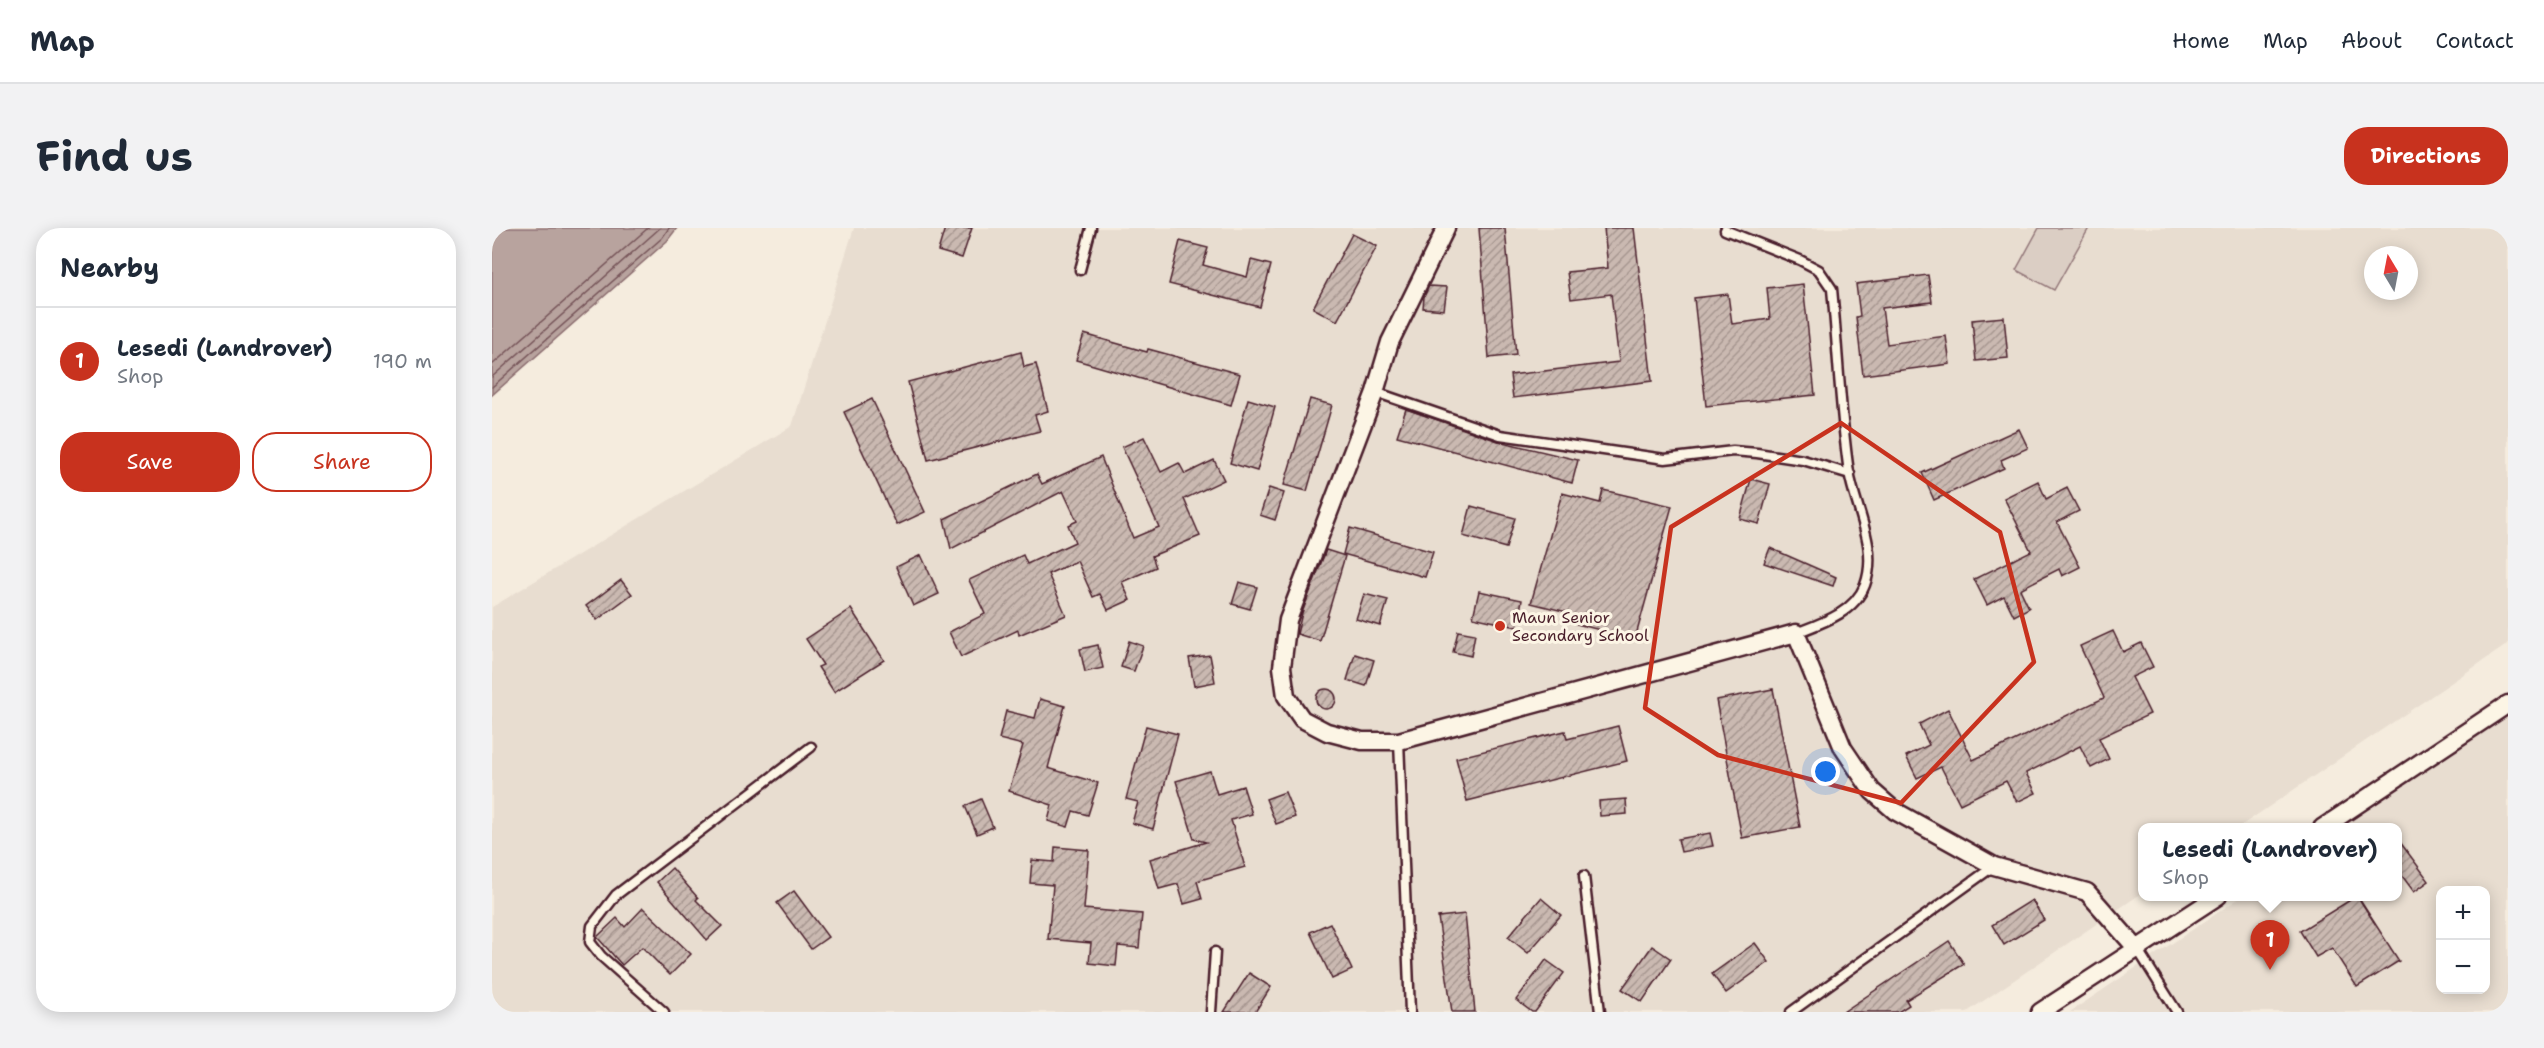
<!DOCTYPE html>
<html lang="en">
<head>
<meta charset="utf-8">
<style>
  body { margin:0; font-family:"Shantell Sans",sans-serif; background:#f2f2f3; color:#1f2937 }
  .controls { position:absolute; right:18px; bottom:18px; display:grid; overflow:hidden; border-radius:12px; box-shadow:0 3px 15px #0003 }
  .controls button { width:54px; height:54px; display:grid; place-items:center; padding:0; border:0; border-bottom:2px solid #e0e1e3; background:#fff; color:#1f2937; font:30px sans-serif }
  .compass { position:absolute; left:1872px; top:18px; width:54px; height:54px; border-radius:50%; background:#fff; box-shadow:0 3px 15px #0003; rotate:350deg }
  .you { position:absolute; left:1334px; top:544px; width:21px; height:21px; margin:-15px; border:4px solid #fff; border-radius:50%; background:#1a73e8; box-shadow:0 0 0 9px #1a73e833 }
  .badge { display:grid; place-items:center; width:39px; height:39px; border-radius:50%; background:#c8321e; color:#fff; font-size:20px; font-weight:700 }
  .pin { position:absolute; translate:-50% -50px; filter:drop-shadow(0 2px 3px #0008) }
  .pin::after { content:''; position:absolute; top:32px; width:21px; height:18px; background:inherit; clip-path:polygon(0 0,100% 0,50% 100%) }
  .popup { position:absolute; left:1646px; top:595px; width:264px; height:78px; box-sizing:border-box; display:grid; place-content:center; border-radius:12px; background:#fff; filter:drop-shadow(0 2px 4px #0005); font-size:20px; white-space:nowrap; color:#747a83 }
  .popup b { font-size:22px; color:#1f2937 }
  .popup::after { content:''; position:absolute; left:50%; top:100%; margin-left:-12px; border:12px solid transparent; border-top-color:#fff }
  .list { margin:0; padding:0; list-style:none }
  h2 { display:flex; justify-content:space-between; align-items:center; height:78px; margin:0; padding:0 24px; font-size:26px }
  h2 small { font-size:20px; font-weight:400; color:#747a83 }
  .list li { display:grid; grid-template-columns:39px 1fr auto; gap:18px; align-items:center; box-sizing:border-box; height:108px; padding:0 24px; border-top:2px solid #e0e1e3 }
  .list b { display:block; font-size:22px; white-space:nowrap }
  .list p { margin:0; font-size:20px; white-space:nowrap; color:#747a83 }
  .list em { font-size:20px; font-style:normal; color:#747a83 }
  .actions { display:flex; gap:12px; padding:18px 24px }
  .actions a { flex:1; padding:14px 0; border:2px solid #c8321e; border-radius:24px; text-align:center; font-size:21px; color:#c8321e }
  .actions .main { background:#c8321e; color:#fff }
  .map { position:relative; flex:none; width:2016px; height:784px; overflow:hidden; border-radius:24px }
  header { display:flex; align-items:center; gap:36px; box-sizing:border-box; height:84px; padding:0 30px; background:#fff; border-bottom:2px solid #e0e1e3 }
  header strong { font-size:28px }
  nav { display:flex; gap:33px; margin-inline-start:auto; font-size:21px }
  .intro { display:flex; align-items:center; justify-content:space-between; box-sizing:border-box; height:144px; padding:0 36px }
  h1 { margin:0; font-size:42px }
  .button { padding:15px 27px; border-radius:24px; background:#c8321e; color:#fff; font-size:21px; font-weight:700 }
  main { display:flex; gap:36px; padding:0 36px }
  aside { flex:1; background:#fff; border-radius:24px; box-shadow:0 3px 15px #0003 }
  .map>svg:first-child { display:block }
  .built { fill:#e8ddd0; fill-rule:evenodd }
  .green { fill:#dbcec4; stroke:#927678; stroke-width:1.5 }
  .water { fill:#b8a39e; stroke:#8c6e70; stroke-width:1.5 }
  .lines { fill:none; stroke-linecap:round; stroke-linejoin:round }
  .shore { stroke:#765459; stroke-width:1.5 }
  .building { fill:url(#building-hatch); stroke:#4a1f2b; stroke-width:1.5 }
  .lane-casing { stroke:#4a1f2b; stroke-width:13 }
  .street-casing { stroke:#4a1f2b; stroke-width:21 }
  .lane { stroke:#fcf5e5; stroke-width:8 }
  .street { stroke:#fcf5e5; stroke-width:16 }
  .marked { fill:none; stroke:#c8321e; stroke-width:4.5; stroke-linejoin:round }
  .poi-dot { fill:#c8321e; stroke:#fcf5e5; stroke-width:2 }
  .labels { text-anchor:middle; stroke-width:6; stroke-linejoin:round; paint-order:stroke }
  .poi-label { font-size:16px; fill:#4a1f2b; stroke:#fcf5e5; text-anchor:start }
</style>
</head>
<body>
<header>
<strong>Map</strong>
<nav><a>Home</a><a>Map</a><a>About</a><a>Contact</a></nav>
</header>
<div class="intro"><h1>Find us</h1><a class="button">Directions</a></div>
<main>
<aside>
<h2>Nearby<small></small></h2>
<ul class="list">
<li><span class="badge">1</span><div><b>Lesedi (Landrover)</b><p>Shop</p></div><em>190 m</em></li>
</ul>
<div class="actions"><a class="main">Save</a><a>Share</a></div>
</aside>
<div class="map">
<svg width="2016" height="784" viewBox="0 0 2016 784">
  <defs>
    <pattern id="building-hatch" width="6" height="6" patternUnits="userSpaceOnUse" patternTransform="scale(1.5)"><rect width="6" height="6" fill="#cab9b1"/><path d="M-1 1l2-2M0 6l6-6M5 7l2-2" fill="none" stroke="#a69690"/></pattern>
  </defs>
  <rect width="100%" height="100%" fill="#f5ecde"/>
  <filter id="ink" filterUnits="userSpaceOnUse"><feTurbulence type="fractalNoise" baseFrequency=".0167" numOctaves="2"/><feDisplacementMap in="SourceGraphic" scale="12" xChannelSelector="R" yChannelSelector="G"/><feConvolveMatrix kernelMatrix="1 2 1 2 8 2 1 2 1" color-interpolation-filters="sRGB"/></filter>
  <g filter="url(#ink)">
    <g class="built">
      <path d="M362,0H2016V416L1747,599L1650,600V665L1475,784H0V379L300,198ZM1881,27H1917V63H1881Z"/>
      <path d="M2016,488V784H1578L1749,669L1906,668V600L1851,599ZM1948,662H1994V762H1948Z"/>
    </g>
    <path class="green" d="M1547,0H1597L1562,62L1524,42Z"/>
    <path class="water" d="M0,0H185L175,13L0,167Z"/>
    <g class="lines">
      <g class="shore">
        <path d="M0,137L156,0"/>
        <path d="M0,149L168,0"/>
        <path d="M0,159L170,10L177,0"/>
      </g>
    </g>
    <g class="building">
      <path d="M453,0H480L470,30L446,23Z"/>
      <path d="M987,0H1013L1024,127L997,130Z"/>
      <path d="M1112,0H1142L1160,153L1021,170L1018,147L1127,134L1119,66L1079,71L1075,44L1116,40Z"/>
      <path d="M860,6L885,18L845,93L821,80Z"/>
      <path d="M688,13L716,20L711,37L755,49L759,32L779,37L768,79L677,56Z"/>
      <path d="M1436,47L1440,74L1390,80L1395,116L1454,108L1458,136L1371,147L1364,89L1368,88L1364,56Z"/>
      <path d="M1311,56L1323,167L1214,178L1202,70L1236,66L1240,96L1278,91L1275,60Z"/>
      <path d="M937,58L955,59L952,82L931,80L932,69Z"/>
      <path d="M1512,89L1516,130L1484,133L1480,92Z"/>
      <path d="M592,106L655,124L656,121L748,146L739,177L584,132Z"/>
      <path d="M529,124L532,139L544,136L556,183L543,187L548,203L436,232L416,154Z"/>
      <path d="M380,171L433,284L405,297L352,184Z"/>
      <path d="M756,171L783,179L765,243L738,235Z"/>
      <path d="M818,171L840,177L815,263L792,257Z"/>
      <path d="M914,181L1006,213L1086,232L1080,255L905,208Z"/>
      <path d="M1527,201L1536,220L1509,232L1512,240L1442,272L1430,245Z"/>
      <path d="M652,209L669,244L687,235L693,246L722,232L732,252L692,271L708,308L660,328L664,339L630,354L638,372L616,382L608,366L601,369L585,333L556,346L574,387L527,407L526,402L469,429L457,404L493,386L477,352L531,327L535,336L583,314L576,297L585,293L571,263L459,321L452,291L545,246L550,256L609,229L641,310L667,299L630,219Z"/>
      <path d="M1259,251L1278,256L1267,296L1248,291Z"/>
      <path d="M1546,253L1554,271L1575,260L1587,283L1565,294L1588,339L1570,348L1567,341L1528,361L1537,380L1522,388L1512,368L1495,377L1482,351L1539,323L1512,270Z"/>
      <path d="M777,260L792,265L783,292L768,287Z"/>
      <path d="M1111,262L1180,278L1143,411L1073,393L1075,384L1039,375L1070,265L1108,275Z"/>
      <path d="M979,278L1023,290L1014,320L971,308Z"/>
      <path d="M858,300L941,324L933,349L851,326Z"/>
      <path d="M1278,320L1344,349L1341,358L1272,335Z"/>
      <path d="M834,322L853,328L828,413L805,406L810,385Z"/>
      <path d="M429,327L447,366L421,378L404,339Z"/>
      <path d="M129,352L140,366L105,392L94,378Z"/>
      <path d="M747,354L765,359L758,381L740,376Z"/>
      <path d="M987,363L1030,372L1025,399L981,389Z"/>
      <path d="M872,366L896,372L888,398L864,391Z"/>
      <path d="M359,381L392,432L342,464L326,439L331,437L314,411Z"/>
      <path d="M966,403L983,406L979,428L961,424Z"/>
      <path d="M1621,403L1631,424L1649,415L1661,439L1640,449L1658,486L1607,510L1617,531L1599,540L1588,518L1534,545L1544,565L1525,574L1514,553L1468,576L1449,539L1425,550L1414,528L1437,517L1427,496L1456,481L1481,532L1612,470L1588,418Z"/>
      <path d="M637,413L651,418L642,443L629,439Z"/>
      <path d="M606,417L611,440L593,444L588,421Z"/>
      <path d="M863,426L882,432L874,458L855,452Z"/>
      <path d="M718,427L723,454L702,458L697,430Z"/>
      <circle cx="834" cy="471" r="10"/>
      <path d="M1281,461L1308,599L1250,610L1224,472Z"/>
      <path d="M548,471L573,478L556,540L606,555L596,587L581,583L576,599L556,593L560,577L517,563L531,517L507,511L514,483L543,490Z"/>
      <path d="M654,498L686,506L661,601L640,595L646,574L634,571Z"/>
      <path d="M1126,498L1135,533L975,573L964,530L1073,503L1075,511Z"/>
      <path d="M718,543L725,566L751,558L760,586L739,592L753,639L705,653L710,671L692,676L686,656L667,661L658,631L714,614L702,611L684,553Z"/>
      <path d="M793,564L803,589L784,596L774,571Z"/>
      <path d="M489,571L501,599L485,606L473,578Z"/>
      <path d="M1134,571L1135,586L1108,588L1107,573Z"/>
      <path d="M1218,605L1221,618L1189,624L1186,611Z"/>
      <path d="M1905,610L1937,653L1922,664L1905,641Z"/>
      <path d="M563,619L597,622L592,681L650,686L647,720L626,718L624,738L597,735L599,715L556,711L561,657L538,655L540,632L562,634Z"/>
      <path d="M180,640L206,670L204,672L230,698L215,712L165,654Z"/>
      <path d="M302,663L336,709L319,721L285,675Z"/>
      <path d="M1863,669H1866L1907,733L1865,759L1840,720L1824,729L1808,703Z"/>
      <path d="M1049,670L1069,687L1036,725L1016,709Z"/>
      <path d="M1540,672L1552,692L1512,717L1500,697Z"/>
      <path d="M151,680L199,726L178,747L150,719L130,737L105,709L125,690L133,699Z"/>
      <path d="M973,686L983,784H960L946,689Z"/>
      <path d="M838,695L860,742L840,751L818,704Z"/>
      <path d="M1457,713L1472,736L1414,772L1417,777L1406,784H1351Z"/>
      <path d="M1263,715L1277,734L1234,765L1220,746Z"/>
      <path d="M1160,718L1179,731L1150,774L1130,761Z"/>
      <path d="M1054,732L1072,745L1043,784H1040L1024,772Z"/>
      <path d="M757,745L779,759L763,784H732Z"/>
    </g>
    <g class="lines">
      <g class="lane-casing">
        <g id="lane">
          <path d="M1233,2L1308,32L1327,42L1340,61C1346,122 1348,184 1357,244C1363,280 1387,320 1373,357C1362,385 1330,395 1304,405"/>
          <path d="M588,42L599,0"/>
          <path d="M883,164L1008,207L1173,231L1241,223L1265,225L1311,232L1358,246"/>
          <path d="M907,513L918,784"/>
          <path d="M1092,648L1108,784"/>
          <path d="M1646,722L1685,784"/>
          <path d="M172,784L109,728L98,714L100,698L124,667L319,519"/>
          <path d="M719,784L723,724"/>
          <path d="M1299,784L1502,638"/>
        </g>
      </g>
      <g class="street-casing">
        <g id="street">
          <path d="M954,0L898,114L883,164L796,392L790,439L794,468L810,491L835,504L870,513H907L1304,405L1351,520L1380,563L1403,583L1502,638L1595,664L1646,722"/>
          <path d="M1830,600L2016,476"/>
          <path d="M1548,784L1726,668"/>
        </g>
      </g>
      <use href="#lane" class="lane"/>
      <use href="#street" class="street"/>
    </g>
  </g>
  <path class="marked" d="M1349,195L1508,304L1542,434L1409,575L1226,527L1153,480L1179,299Z"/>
  <circle class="poi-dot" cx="1008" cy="398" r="6"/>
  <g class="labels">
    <g class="poi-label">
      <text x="1020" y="395">Maun Senior<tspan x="1020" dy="18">Secondary School</tspan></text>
    </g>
  </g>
</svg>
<div class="controls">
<button>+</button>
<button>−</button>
</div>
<svg class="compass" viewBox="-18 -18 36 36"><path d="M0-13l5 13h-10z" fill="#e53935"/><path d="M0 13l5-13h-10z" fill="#747a83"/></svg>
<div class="you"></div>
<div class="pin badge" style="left:1778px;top:742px">1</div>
<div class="popup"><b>Lesedi (Landrover)</b>Shop</div>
</div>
</main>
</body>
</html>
